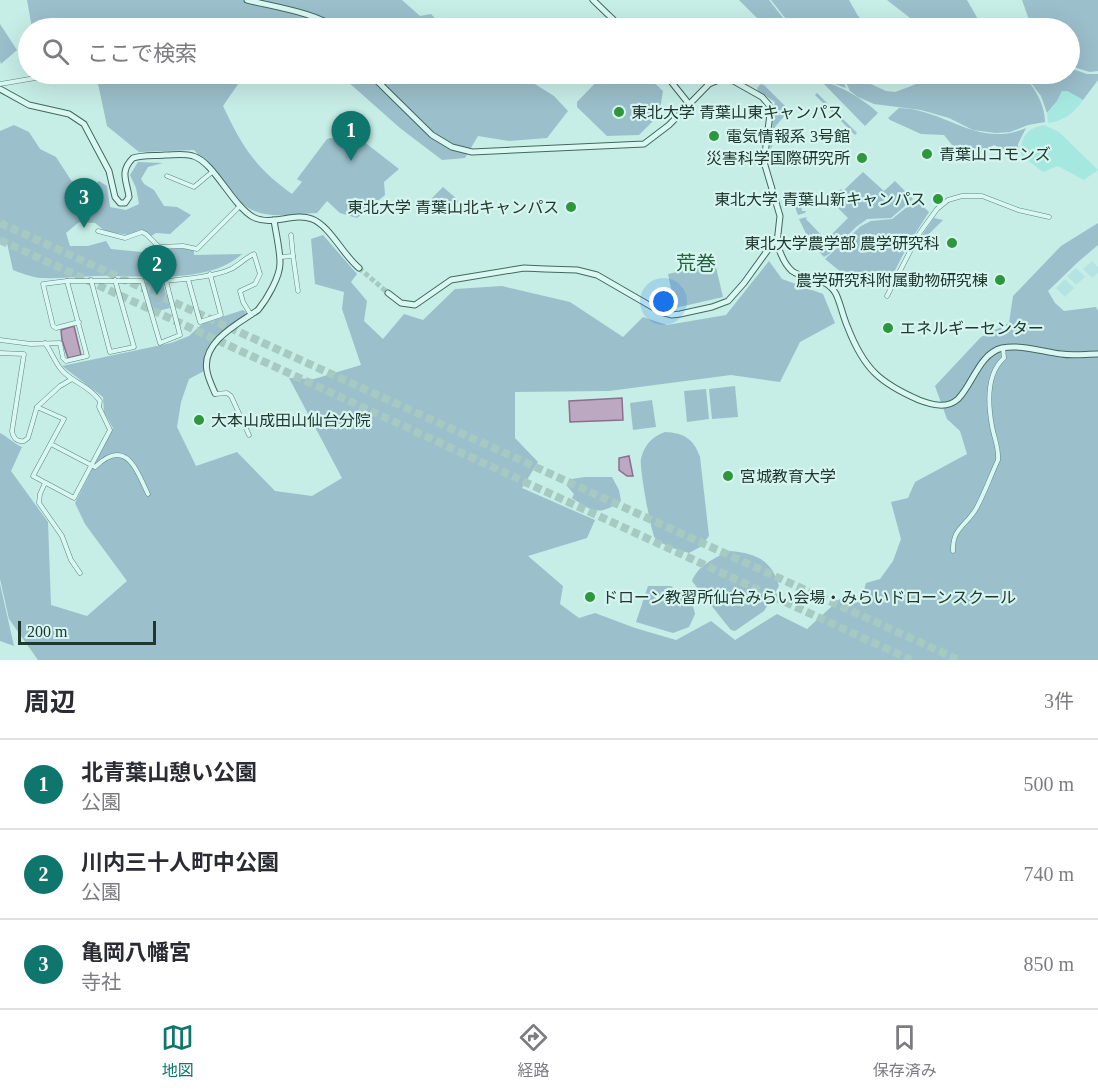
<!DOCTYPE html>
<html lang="ja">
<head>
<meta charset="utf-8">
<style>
  body { margin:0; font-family:"Times New Roman","Noto Sans JP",serif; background:#f2f2f3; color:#2b2b33 }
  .scale { position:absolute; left:18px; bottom:15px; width:138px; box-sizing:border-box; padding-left:6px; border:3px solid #20392f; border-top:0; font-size:16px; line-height:21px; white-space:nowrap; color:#20392f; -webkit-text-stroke:4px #d6f5f0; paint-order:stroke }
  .you { position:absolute; left:664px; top:302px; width:21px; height:21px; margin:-15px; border:4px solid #fff; border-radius:50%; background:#1a73e8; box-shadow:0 0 0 9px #1a73e833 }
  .badge { display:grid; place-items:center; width:39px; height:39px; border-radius:50%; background:#0f766e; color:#fff; font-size:20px; font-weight:700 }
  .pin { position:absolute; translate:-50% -50px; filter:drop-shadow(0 2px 3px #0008) }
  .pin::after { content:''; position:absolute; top:32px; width:21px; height:18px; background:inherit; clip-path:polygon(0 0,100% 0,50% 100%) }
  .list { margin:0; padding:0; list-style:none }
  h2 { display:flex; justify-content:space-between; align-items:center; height:78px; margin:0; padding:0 24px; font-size:26px }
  h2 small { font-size:20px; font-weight:400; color:#7c7c81 }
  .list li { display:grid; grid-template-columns:39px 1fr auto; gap:18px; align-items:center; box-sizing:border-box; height:90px; padding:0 24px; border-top:2px solid #e1e1e2 }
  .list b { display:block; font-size:22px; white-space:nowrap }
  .list p { margin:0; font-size:20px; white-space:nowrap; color:#7c7c81 }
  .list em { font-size:20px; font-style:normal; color:#7c7c81 }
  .icon { flex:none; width:33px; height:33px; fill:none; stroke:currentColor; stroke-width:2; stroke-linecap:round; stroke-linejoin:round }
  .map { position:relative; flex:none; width:1098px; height:660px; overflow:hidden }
  .search { position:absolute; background:#fff; box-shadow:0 6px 24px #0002; left:18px; right:18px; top:18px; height:66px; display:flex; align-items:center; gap:15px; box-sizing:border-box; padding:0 21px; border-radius:33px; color:#7c7c81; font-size:22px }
  .sheet { height:348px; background:#fff }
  nav { display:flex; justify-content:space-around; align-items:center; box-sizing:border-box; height:84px; border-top:2px solid #e1e1e2; background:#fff; font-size:16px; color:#7c7c81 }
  nav a { display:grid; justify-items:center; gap:3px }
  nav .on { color:#0f766e }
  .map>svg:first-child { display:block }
  .farmland { fill:#b4e3e1 }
  .green { fill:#9bbfcb }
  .sand { fill:#a5e8df }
  .water { fill:#bda8c1; stroke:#8c6e8f; stroke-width:1.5 }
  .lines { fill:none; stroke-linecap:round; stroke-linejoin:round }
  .secondary-tunnel { stroke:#a6c9c2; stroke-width:5; stroke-dasharray:5 2.5; stroke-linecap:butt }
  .highway-tunnel { stroke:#a6c9c2; stroke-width:8; stroke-dasharray:8 4; stroke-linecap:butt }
  .street-casing { stroke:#5c887a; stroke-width:5 }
  .secondary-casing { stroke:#406a5b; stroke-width:7 }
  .street { stroke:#daf8f3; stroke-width:4 }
  .secondary { stroke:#daf8f3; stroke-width:5 }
  .poi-dot { fill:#2e963b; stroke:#d6f5f0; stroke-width:2 }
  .labels { text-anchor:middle; stroke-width:4.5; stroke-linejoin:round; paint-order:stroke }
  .poi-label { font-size:16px; fill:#20392f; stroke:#d6f5f0; text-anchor:start }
  .quarter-label { font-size:20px; fill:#206438; stroke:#d6f5f0 }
</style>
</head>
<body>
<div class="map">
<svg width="1098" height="660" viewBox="0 0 1098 660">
  <rect width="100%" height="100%" fill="#c7ede7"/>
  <g class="farmland">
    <path d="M1092,261L1098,267V273L1092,278L1083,269Z"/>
    <path d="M1076,268L1085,277L1076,285L1067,276Z"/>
    <path d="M1065,279L1074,288L1065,297L1056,288Z"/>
  </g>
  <g class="green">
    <path d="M27,0H402L420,16L431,14L444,28H254L247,25L244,28H32Z"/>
    <path d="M739,0H769L791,28H767Z"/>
    <path d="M771,0H849L858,16L871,28H793Z"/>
    <path d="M887,0H967L983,28H923Z"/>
    <path d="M1022,0H1098V71L1090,72L1070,66V28H1032Z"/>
    <path d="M0,24L17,50L1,64L0,61Z"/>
    <path d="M1070,68L1087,74H1098V80L1083,100L1067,91H1062L1058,100L1047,113L1041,96L1024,74H1070Z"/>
    <path d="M96,74H245L223,106C243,148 254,166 292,194L302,182L297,179L327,139L331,138L363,141L399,169L384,182L385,195L357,218L340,213L327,201L317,213C292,214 263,221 243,204L194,150L139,152L107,126Z"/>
    <path d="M339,74H519L554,96L568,111L547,138L509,141L478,136L465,158L442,160L400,128Z"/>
    <path d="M604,74H645L663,91L659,115L639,135L607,136L577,107V102Z"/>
    <path d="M830,74H840L846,88L823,80Z"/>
    <path d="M842,74H849L886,91L895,92L914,85L930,74H1023C1034,88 1045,103 1045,122L1028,125L1010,132L996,133L973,130L949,118L921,110L874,104L858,97L850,91Z"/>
    <path d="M857,74H912L916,78L880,81Z"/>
    <path d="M822,82C839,84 866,101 878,113L865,126Z"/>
    <path d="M761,84L764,85L787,108L786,114L775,127L772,147L770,149L775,102L758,91L757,88Z"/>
    <path d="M817,93L857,133L855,135L815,95Z"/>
    <path d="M899,108C946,109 977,149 1026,128L1018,144L1019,157L1007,149H1002L994,145L965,161L944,135L921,134L890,120L888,118Z"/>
    <path d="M14,125L29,132L40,149L56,157L78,191L86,190L99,181L107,186L110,207L126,210L139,204L136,188L130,175L138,162L163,163L148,167L141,179L144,184L154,190L164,206L177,207L191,215L170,234L156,233L151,236L144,230L128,235L105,231L95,223L79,222L66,233L70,246H88L106,241L111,249L151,253L179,247L194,250V255L242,254C213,281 156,277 118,276C92,275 66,279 40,278C31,277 21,273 13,270L7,243H0V131Z"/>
    <path d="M863,172L884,191L895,181L913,199L891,218L867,219L856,227L829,254L824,257L810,242L799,219L807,217L806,219L826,240L848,218L830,200L841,189L843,191Z"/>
    <path d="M443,187L458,200V203L450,215H436L428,208V202Z"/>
    <path d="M810,194L801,206L802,211H806L805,213L798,215L793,202Z"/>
    <path d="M916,200L929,212L909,243L886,288L847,277L825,259L861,226L871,221L892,219Z"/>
    <path d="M934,218L943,220L925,238L922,235Z"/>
    <path d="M1098,223V245L1078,262L1048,291L1055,303L1064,311L1096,307L1098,311V660H38L9,619L0,579V433C8,437 13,443 22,447L11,471L48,522L51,605L87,616L127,581L85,524L75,503L113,428L104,412L103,397L62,366L171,343L189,336L203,323L243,310L246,312L244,316L211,342L204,371L189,379L181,402L177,427L196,466L237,452L275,491L312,496L342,478L289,378L314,379L361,365L342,309L344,292L315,284L311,239L323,235L357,274L351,282L367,301L364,321L383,339L404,314L423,320L455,289L502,286L570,302L623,337L643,317L667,325L726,315L769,261L782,279L823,294L835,323L800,342L780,382L731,375L609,391L515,392V438L538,462L522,488L595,520L587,538L528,556L563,586L560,604L579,618L595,613L635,628L676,640L711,621L735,640L777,614L807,629L843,596L860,603L866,583L880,579L893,561L901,539L891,502L908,498L915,482L967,454L960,431L947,419L935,386L981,337L1009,323L1013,296L1061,246Z"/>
    <path d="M715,263L723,297L675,308L668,274Z"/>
    <path d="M162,280L170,308L153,312L145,282Z"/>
    <path d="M735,386L738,417L712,419L709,389Z"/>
    <path d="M706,389L709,419L687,422L684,391Z"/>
    <path d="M652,400L656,427L633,430L630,403Z"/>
    <path d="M665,432C684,433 694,439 700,457L709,536L700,547L689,553C679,550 663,546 655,538C651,533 639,465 641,459C644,445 653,436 665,432Z"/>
    <path d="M585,477H612L619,490L621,501C599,516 593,512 572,498L574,494L567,486L572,479Z"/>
    <path d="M730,551C755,553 772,560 779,586L764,611L735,631L731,630L726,624L692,581C697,566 716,557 730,551Z"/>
    <path d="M0,584L14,646L0,641Z"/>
    <path d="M648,586H671L692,602L695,614L689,627L673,633L636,622Z"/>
  </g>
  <g class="sand">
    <path d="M1062,91H1067L1083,100C1074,113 1064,121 1048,123L1047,113L1057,101Z"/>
    <path d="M1044,125L1059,132L1098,170C1094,174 1088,176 1084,180L1058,166L1043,172L1021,155C1020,138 1027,128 1044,125Z"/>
  </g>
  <g class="water">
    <path d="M74,326L81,355L68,358L62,340L61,330Z"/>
    <path d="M622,398L623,420L570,422L569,401Z"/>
    <path d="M629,456L633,476H627L619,470V458Z"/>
  </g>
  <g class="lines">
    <path class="secondary-tunnel" d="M359,268L388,293"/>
    <g class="highway-tunnel">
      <path d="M0,223L959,660"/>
      <path d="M0,240L911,660"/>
    </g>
    <g class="street-casing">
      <g id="street">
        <path d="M0,84L59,74"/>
        <path d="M167,176L194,187L212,172"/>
        <path d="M98,231L125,238L142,232L146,234L159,247L183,246L197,249L240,206"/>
        <path d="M293,256L298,291"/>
        <path d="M280,257L293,256L291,235"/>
        <path d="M188,279L200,322L221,315L210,274"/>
        <path d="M91,280L110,352L134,347L115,280"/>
        <path d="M67,281H142L160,343L180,335L166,281C184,279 214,277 231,269C239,265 245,258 254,254L260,274L255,284L240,291L243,302L251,315"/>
        <path d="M887,296L919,234L937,209L948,200L962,196H982L1018,210L1049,217"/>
        <path d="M0,340L31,344L60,343L63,358L66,361L87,356L67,281L43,284L53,326L56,328L79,322"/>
        <path d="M0,353L24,354L12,431C13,438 17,442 24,441L28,438L37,407L60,386L72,379"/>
        <path d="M215,394L227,393L231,396L249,435"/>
        <path d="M37,407L64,419L33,476L74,498L110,430L99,407L100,401C88,384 70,382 60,368C54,360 51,351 45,343"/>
        <path d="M51,444L95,467C126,437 136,469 148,494"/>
        <path d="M45,483L40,494L39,503L62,536L71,560L80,573"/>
        <path d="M953,551C952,527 968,525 977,507C985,492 991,475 998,460C999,447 994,438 992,426C988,404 986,374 1004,358L1003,348"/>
      </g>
    </g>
    <g class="secondary-casing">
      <g id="secondary">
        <path d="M247,0C270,6 318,13 335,28"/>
        <path d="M593,0L622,28"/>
        <path d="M370,74L432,135L452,147L472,152L644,144L669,125L709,84L721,79H730L762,97L769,105L770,114L764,162L780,216L777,243L770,247L744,283L728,301L712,307L680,314L672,315L661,312L597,275L577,270L545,269L524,268L451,280L415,305L401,303L388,293"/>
        <path d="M665,74L689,104"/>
        <path d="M0,89L29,105L69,114L84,124L109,171L115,197L120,203H125L129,197C127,181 119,172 133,158C143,155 155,156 165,155C174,155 184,153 193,156C214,162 231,204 253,217C272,227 293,212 312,219C330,226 343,255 359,268"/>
        <path d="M777,243C780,253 784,264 792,271C806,281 826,276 836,294C841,305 843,317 848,328C864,369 880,383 919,400C932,405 947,409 958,399C973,384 979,354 1002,348C1021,344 1043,352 1061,354C1073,356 1086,354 1098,354"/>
        <path d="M215,393C212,386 208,378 207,371C201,342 239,323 258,310C267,299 280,277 280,263C280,249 276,234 274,220"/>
      </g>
    </g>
    <use href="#street" class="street"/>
    <use href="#secondary" class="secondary"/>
  </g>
  <g class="poi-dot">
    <circle cx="619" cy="112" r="6"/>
    <circle cx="714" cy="136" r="6"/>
    <circle cx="927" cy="154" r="6"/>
    <circle cx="862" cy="158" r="6"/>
    <circle cx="938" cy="199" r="6"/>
    <circle cx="571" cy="207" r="6"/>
    <circle cx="952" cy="243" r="6"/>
    <circle cx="1000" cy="280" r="6"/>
    <circle cx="888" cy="328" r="6"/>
    <circle cx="199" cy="420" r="6"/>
    <circle cx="728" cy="476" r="6"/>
    <circle cx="590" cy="597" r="6"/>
  </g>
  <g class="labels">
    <g class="poi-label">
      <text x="631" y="118">東北大学 青葉山東キャンパス</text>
      <text x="726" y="142">電気情報系 3号館</text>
      <text x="939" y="160">青葉山コモンズ</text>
      <text x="850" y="164" text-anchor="end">災害科学国際研究所</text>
      <text x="926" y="205" text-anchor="end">東北大学 青葉山新キャンパス</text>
      <text x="559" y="213" text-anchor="end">東北大学 青葉山北キャンパス</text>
      <text x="940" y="249" text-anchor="end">東北大学農学部 農学研究科</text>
      <text x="988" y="286" text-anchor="end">農学研究科附属動物研究棟</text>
      <text x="900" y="334">エネルギーセンター</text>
      <text x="211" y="426">大本山成田山仙台分院</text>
      <text x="740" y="482">宮城教育大学</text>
      <text x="602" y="603">ドローン教習所仙台みらい会場・みらいドローンスクール</text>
    </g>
    <g class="quarter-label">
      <text x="696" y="270">荒巻</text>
    </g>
  </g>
</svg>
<div class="scale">200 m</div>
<div class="you"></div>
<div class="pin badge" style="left:351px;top:161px">1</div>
<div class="pin badge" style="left:157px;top:295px">2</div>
<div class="pin badge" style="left:84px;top:228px">3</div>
<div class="search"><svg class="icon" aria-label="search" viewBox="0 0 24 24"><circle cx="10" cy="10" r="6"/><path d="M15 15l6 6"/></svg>ここで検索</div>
</div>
<section class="sheet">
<h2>周辺<small>3件</small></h2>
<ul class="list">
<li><span class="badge">1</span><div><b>北青葉山憩い公園</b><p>公園</p></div><em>500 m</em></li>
<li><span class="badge">2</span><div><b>川内三十人町中公園</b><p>公園</p></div><em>740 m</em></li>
<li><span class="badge">3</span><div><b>亀岡八幡宮</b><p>寺社</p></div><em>850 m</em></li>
</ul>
</section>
<nav>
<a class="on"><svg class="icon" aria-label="map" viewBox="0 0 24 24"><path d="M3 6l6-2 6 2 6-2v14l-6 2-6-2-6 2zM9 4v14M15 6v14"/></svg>地図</a>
<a><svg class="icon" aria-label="directions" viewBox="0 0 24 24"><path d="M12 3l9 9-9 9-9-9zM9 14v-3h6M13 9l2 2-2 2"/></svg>経路</a>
<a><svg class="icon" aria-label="saved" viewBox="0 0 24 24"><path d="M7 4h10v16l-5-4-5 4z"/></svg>保存済み</a>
</nav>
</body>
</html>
